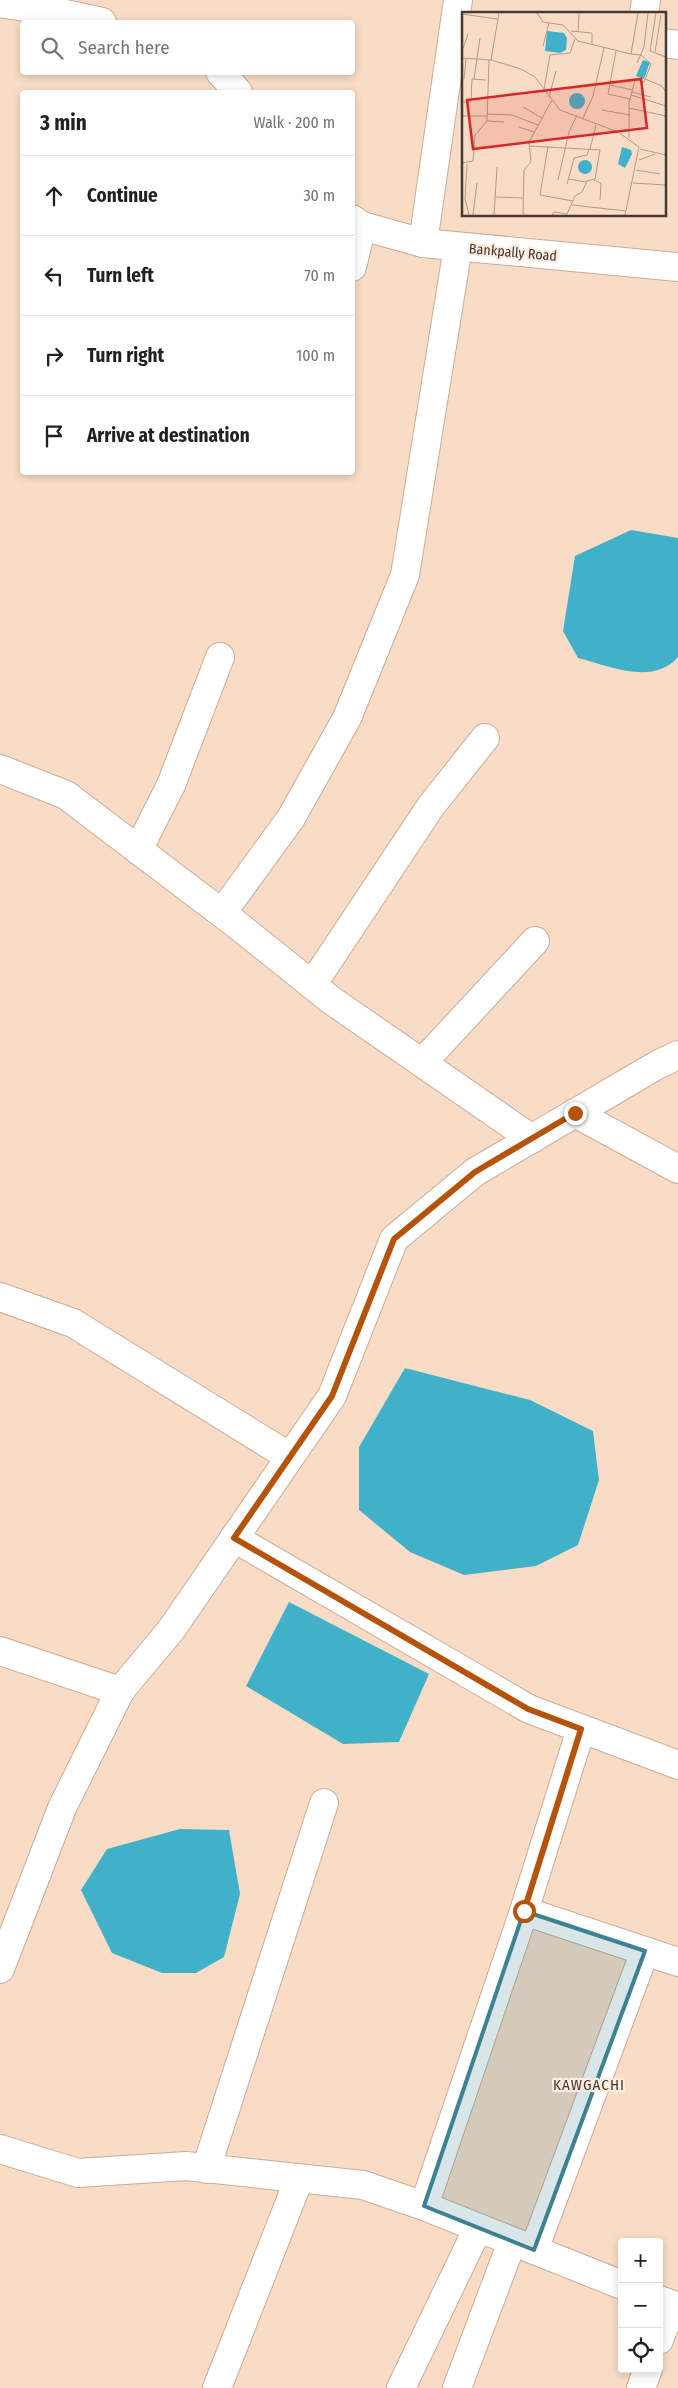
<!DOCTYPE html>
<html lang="en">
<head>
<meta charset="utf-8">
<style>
  body { margin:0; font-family:"Fira Sans Condensed",sans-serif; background:#f6f6f6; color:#202124 }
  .controls { position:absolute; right:15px; bottom:15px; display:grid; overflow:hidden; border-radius:5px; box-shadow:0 2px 8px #0003 }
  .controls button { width:45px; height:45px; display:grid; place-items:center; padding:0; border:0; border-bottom:1px solid #e0e0e0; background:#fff; color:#202124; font:25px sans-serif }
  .stop { position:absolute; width:15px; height:15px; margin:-11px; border:4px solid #b45309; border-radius:50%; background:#fff }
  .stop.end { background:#b45309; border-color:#fff; box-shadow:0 1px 5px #0008 }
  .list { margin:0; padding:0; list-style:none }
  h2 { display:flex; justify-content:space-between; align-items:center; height:65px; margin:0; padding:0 20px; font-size:21px }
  h2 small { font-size:16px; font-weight:400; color:#757577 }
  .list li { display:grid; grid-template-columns:32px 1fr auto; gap:15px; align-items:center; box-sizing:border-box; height:80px; padding:0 20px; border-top:1px solid #e0e0e0 }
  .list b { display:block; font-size:19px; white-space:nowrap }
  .list em { font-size:16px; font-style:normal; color:#757577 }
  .icon { flex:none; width:28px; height:28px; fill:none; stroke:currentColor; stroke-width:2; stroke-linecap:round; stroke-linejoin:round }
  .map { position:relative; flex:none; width:678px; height:2388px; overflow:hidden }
  .search { position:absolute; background:#fff; box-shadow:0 2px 8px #0003; left:20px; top:20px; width:335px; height:55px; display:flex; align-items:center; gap:12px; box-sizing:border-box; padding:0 18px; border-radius:5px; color:#757577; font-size:19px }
  .panel { position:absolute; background:#fff; box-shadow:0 2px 8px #0003; left:20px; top:90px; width:335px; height:385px; border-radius:5px }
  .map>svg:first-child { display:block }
  .water { fill:#41b1c9 }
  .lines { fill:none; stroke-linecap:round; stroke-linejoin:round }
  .minor-casing { stroke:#c8ac97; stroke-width:30 }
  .minor { stroke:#fff; stroke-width:28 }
  .route { stroke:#b45309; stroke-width:6 }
  .marked { fill:#3e8291; fill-opacity:0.2; stroke:#3e8291; stroke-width:4; stroke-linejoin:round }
  .labels { text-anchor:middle; stroke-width:4.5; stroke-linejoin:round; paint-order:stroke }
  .street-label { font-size:14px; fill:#453930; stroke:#feecdf }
  .neighbourhood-label { font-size:15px; letter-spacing:1px; fill:#453930; stroke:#feecdf }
  .inset-road { fill:none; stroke:#b29b8a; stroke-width:1 }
  .view { fill:#d62828; fill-opacity:0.15; stroke:#d62828; stroke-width:2.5 }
  .inset-edge { fill:none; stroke:#453930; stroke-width:2.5 }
</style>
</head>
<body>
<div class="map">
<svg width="678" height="2388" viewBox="0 0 678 2388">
  <rect width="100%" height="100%" fill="#fadcc6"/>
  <g class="water">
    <path d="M631,530L678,538V657C653,686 610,666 578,658L563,631L575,556Z"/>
    <path d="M405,1368L530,1400L593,1431L599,1480L578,1545L536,1566L464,1575L410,1552L359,1510V1447Z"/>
    <path d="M289,1602L429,1674L399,1742L343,1744L246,1686Z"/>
    <path d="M180,1829L229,1830L240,1894L224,1957L196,1973H162L112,1953L81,1890L107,1849Z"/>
  </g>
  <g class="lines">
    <g class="minor-casing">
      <g id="minor">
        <path d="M0,3L56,12L102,22"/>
        <path d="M644,14L646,0"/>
        <path d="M664,43L678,45"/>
        <path d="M220,72L238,92"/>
        <path d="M352,219L362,226L423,243L678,267"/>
        <path d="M423,243L458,0"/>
        <path d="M352,267L362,226"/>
        <path d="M0,769L66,795L236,924L331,1000L532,1139"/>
        <path d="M138,850L171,785L220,657"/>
        <path d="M222,913L291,818L347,718L405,575L458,247"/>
        <path d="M312,985L431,806L485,738"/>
        <path d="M422,1063L535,941"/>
        <path d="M575,1113L678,1169"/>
        <path d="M0,1297L73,1323L290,1457"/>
        <path d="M234,1538L529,1709L678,1765"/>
        <path d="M0,1651L120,1691"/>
        <path d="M524,1911L581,1729"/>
        <path d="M0,1969L62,1808L120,1691L171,1630L332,1396L394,1239L475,1172L657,1065L678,1055"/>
        <path d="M0,2149L78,2173L186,2166L363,2185L424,2206L622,2285"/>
        <path d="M206,2169L324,1803"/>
        <path d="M424,2206L524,1911L678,1962"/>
        <path d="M534,2250L645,1951"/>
        <path d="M659,2300L673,2305L659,2340"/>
        <path d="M217,2388L299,2179"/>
        <path d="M401,2388L478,2228"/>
        <path d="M457,2388L512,2242"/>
        <path d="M641,2388L648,2369"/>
      </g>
    </g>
    <use href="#minor" class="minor"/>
  </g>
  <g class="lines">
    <path class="route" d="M524,1911L581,1729L528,1709L234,1538L332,1396L394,1239L475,1172L575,1113"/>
  </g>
  <path class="marked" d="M524,1911L645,1951L534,2250L424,2206Z"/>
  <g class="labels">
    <g class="street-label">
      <text transform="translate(513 252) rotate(5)" y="5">Bankpally Road</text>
    </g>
    <g class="neighbourhood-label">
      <text x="589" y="2090">KAWGACHI</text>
    </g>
  </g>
  <g transform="translate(462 12)">
    <rect width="204" height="204" fill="#fadcc6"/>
    <path d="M85,19L102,21L105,26L104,38L98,41L83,39ZM181,48L188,50L182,67L174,64ZM107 89a8 8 0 1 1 16 0a8 8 0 1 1-16 0ZM160,135L169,138L170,142L163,156L156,152ZM116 155a7 7 0 1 1 14 0a7 7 0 1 1-14 0Z" fill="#41b1c9"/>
    <path class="inset-road" d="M75,1L81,10L101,13L116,29L169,42L176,1M194,1L188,39L204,45M0,2L35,7M109,19L130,21V33M116,20L117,1M81,34L87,11M0,39L6,22M154,39L146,82L168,87M193,40L199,3M0,46L29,48L59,57L73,65L98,98L156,120L177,135L163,203M29,48L37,1M175,51L182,35L186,1M2,67L4,47M12,67L18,26M183,67L200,74L204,80M148,73L171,78M82,77L88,43L108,41L113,27M170,80L189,85M169,83L204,94M87,85L94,59M0,90H9L10,67L24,68M61,95L80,106M167,96L204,104M140,98L168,103M25,102L50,103L76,113M0,104H25M121,106L131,84L142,36M25,109L42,110M57,115L72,120M167,126V91L173,68L182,70L189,52L179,43L169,42M67,134L138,138L133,167L125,169L120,180L113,184L105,202L92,200L90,203M86,134L78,183L111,189M128,137L134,113M178,137L204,143M177,148L193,142M0,151L11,149L13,123L25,109L27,48M5,152L3,187L7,203M174,158L198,162M106,167L124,170M96,168L107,120L115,103M132,168L139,171L138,188M171,171L204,173M105,172L112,146L125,143L127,137M33,185L62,186M110,193L164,199M11,203L15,171M32,203L35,155M61,203L62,158L69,150L67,130L90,88"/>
    <path class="view" d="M179,67L185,116L11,137L5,88Z"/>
    <rect width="204" height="204" class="inset-edge"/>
  </g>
</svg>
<div class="controls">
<button>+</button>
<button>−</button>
<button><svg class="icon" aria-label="locate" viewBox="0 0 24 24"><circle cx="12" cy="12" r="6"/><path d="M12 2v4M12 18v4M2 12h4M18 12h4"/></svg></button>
</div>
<div class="stop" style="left:524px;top:1911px"></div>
<div class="stop end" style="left:575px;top:1113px"></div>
<div class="search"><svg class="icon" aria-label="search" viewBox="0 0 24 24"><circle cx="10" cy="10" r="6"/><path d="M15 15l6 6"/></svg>Search here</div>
<section class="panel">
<h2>3 min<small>Walk · 200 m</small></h2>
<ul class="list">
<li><svg class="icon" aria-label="ahead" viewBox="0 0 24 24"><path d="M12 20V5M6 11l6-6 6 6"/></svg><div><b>Continue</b></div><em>30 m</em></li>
<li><svg class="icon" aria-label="left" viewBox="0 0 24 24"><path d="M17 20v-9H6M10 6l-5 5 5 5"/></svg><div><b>Turn left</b></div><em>70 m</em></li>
<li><svg class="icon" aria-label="right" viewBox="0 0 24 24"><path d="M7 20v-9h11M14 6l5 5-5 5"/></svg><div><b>Turn right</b></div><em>100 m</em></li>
<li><svg class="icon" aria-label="arrive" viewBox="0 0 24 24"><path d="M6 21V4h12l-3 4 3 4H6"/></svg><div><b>Arrive at destination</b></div></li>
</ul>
</section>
</div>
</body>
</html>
